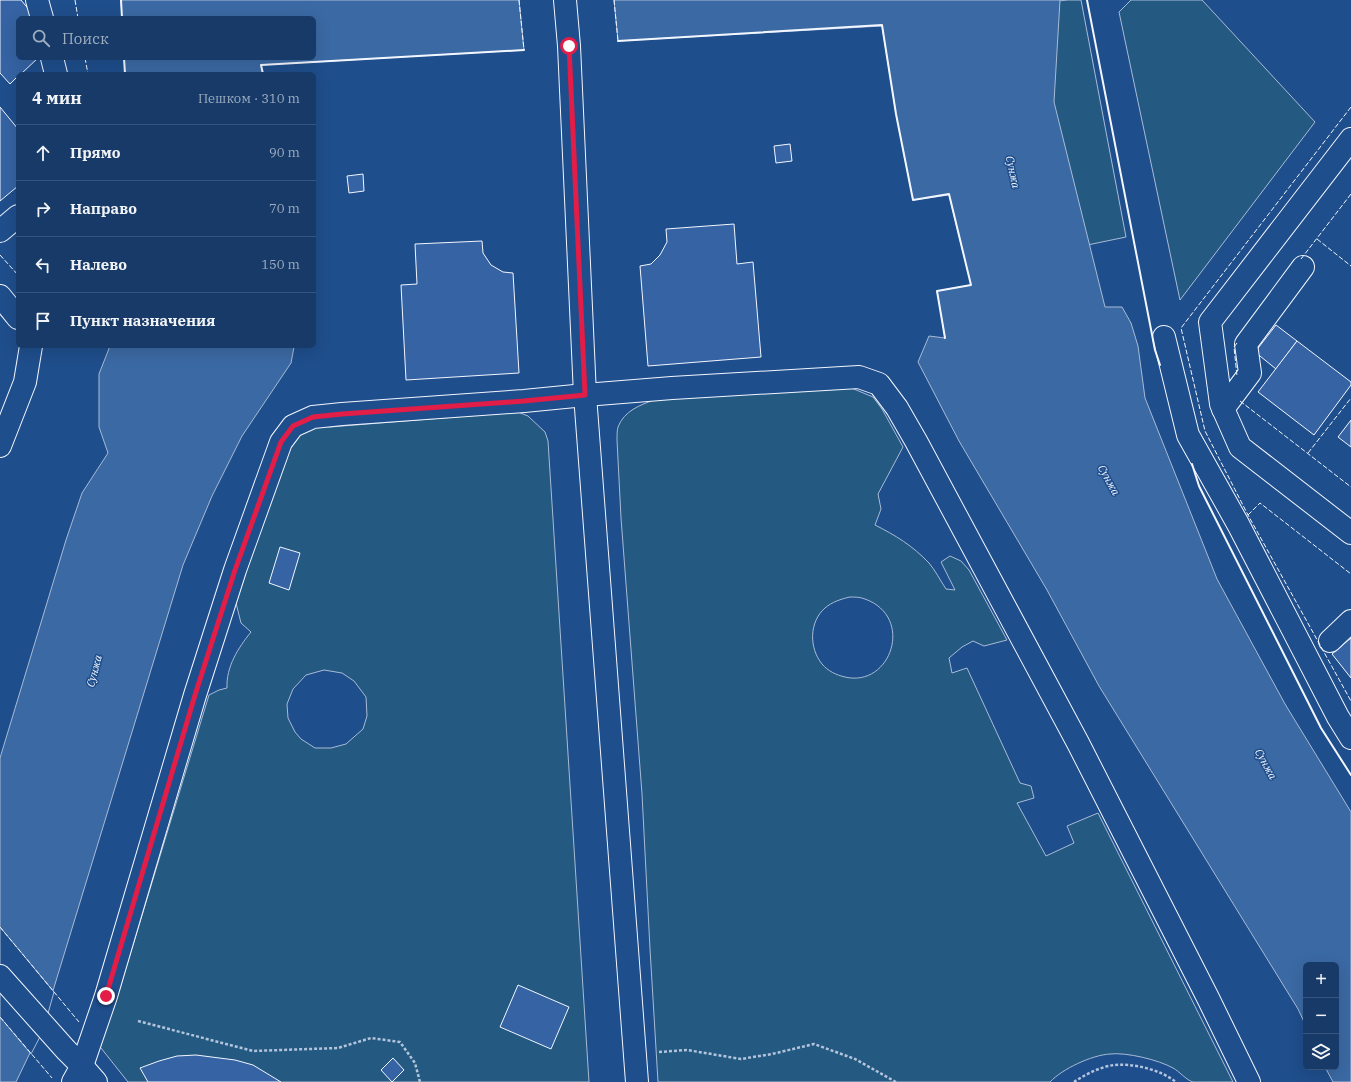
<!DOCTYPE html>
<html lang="ru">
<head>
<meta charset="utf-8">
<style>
  body { margin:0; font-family:"IBM Plex Serif",serif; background:#20416f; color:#f1f3f6 }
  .controls { position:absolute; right:12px; bottom:12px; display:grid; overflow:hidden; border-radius:6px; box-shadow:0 4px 16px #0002 }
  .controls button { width:36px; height:36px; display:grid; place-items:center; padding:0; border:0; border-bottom:1px solid #36547d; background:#173a69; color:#f1f3f6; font:20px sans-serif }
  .stop { position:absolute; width:12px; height:12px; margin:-9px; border:3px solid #e11d48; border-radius:50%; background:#fff }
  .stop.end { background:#e11d48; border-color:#fff; box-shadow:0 1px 4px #0008 }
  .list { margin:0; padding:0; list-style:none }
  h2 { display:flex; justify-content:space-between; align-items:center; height:52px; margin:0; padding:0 16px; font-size:17px }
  h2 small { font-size:13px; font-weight:400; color:#9eadc0 }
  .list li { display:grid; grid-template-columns:26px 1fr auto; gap:12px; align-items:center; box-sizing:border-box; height:56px; padding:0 16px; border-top:1px solid #36547d }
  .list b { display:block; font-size:15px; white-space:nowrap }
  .list em { font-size:13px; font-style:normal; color:#9eadc0 }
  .icon { flex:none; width:22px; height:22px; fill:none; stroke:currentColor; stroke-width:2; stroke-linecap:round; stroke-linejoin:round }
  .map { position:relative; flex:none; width:1351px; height:1082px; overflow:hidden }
  .search { position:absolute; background:#173a69; box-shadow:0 4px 16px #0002; left:16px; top:16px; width:300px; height:44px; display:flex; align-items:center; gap:10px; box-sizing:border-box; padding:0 14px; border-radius:6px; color:#9eadc0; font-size:15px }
  .panel { position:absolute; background:#173a69; box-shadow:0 4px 16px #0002; left:16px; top:72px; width:300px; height:276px; border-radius:6px }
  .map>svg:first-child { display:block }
  .green { fill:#245a82; stroke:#a8bbd7; fill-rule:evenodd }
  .water { fill:#3b69a3; stroke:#a8bbd7 }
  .pier { fill:#1f4e8c; stroke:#a8bbd7 }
  .building { fill:#3563a3; stroke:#f2f6ff }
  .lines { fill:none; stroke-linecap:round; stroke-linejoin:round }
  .minor-casing { stroke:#f2f6ff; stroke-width:24 }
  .path { stroke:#b3c4dc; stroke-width:2.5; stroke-dasharray:3 2; stroke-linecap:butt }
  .minor { stroke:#1f4e8c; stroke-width:22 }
  .fence { stroke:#f2f6ff; stroke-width:1; stroke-dasharray:5 2; stroke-linecap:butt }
  .wall { stroke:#f2f6ff; stroke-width:2 }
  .route { stroke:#e11d48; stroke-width:5 }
  .labels { text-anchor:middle; stroke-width:3; stroke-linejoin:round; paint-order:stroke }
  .water-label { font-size:11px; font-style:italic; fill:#f2f6ff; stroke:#1f4e8c }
</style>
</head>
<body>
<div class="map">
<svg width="1351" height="1082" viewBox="0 0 1351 1082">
  <rect width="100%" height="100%" fill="#1f4e8c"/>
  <g class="green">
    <path d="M1068,0H1081L1126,237L976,268L913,16Z"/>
    <path d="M1131,0H1202L1315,122L1180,300L1119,12Z"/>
    <path d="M849,387L873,397L882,409L903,447L878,494L881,509L875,525C895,535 913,546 929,563C935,570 940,580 946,589L955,590L941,562L950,556L961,561L969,570L1007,640L984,646L973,641L962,647L949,658L952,673L967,668L1020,783L1031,786L1034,798L1017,803L1046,856L1074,843L1067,826L1098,813L1233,1082C1223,1082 1201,1082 1193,1082C1186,1080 1179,1071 1173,1068C1159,1060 1126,1052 1110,1054C1092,1055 1062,1069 1050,1082H658L650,949L642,794L621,518L617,440C617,436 617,430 618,427C624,411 640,405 654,400ZM850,597C855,597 860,597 865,599C915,617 891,688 845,677C836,675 828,671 822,664C809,648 809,622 825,608C832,602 841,599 850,597Z"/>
    <path d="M518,412L528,416L545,432L548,441L589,1082H128L97,1043L115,1004L209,695L219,690L227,688C226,667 238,648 251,632L241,623L236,603L286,448C302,428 304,424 330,427ZM324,670L342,673L354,681L366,697L367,716L363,729L346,744L331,748H315L301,739L295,732L288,718L287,704L293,689L306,675Z"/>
  </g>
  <g class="water">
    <path d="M121,0H519L524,50L261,65L263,74H125L124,58H314V18H122Z"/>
    <path d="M614,0H1060L1054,102L1105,307H1122L1131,323L1138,346L1145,398L1217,579L1285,704L1351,812V1082H1333L1325,1067H1336V965H1306V1026L1298,1009L1099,686L1047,590L959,441L918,362L929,336L945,338L937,291L971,285L949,195L913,200L896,114L882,26L618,41Z"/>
    <path d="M110,346L294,347L291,363L242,436L212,496L183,565L41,1030L16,1082H0V758L66,540L82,493L108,453L99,427V374Z"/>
  </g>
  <path class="pier" d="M0,927L54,992L43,1031L31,1054L0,1017Z"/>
  <g class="building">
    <path d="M0,0H21L36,18H18V58H38L21,74H18V76L10,84L0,73Z"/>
    <path d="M0,107L18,129V186L0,201Z"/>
    <path d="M790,144L792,161L776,163L774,146Z"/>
    <path d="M363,174L364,191L349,193L347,176Z"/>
    <path d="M734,224L737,264L753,262L761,357L648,366L640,266L651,264L660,255L667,242L666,229Z"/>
    <path d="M482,241L483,253L491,265L503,272L513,273L519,373L406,380L401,285L417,284L415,244Z"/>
    <path d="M1276,325L1297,341L1276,369L1255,352Z"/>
    <path d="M1297,341L1351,382V385L1314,435L1258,392Z"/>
    <path d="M1351,420V447L1338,437Z"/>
    <path d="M280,547L300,553L289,590L269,583Z"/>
    <path d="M1351,638V678L1332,654Z"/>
    <path d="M518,985L569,1007L551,1049L500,1027Z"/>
    <path d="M196,1055L235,1060L253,1065L281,1082H148L140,1068L159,1061L177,1056Z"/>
    <path d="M393,1058L404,1070L392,1082L381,1070Z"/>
  </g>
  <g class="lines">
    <g class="minor-casing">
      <g id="minor">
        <path d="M37,0L42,18"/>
        <path d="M565,0L569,46L585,395L637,1082"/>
        <path d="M52,58L56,74"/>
        <path d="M1351,139L1210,322L1221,404L1240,447L1351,533"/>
        <path d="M0,231L18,216"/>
        <path d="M0,296L18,318"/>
        <path d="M1164,337L1188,435L1238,524L1338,717L1351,738"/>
        <path d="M1223,409L1250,373L1246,344L1303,267"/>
        <path d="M0,446L25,382L31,346"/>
        <path d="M1330,641L1351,621"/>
        <path d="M0,976L66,1050L82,1066L96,1082"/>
        <path d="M73,1082L82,1066L106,996L195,695L235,570L281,442L293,426L313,417L342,414L524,401L585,395L672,388L859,377L879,384L897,408L916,441L1078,743L1208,998L1249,1082"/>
      </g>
    </g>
    <g class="path">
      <path d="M138,1021L253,1051L338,1048L371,1038L400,1042L415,1063L420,1082"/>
      <path d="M659,1052L687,1050L741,1059L772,1054L814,1044L855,1059L896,1082"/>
      <path d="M1074,1082C1086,1074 1100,1067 1114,1065C1134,1063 1161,1070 1176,1082"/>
    </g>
    <use href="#minor" class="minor"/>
    <g class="fence">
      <path d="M75,0L78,18"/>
      <path d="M519,0L524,50"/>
      <path d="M614,0L618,41"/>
      <path d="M85,58L88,74"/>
      <path d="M1351,107L1181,328L1205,431L1248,515L1351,701"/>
      <path d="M1317,239L1351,266"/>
      <path d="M0,255L18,275"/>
      <path d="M1301,259L1351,194"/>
      <path d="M1237,343L1234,347L1237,376"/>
      <path d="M1240,401L1351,487"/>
      <path d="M1308,453L1351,398"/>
      <path d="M1248,515L1260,503L1351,574"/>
      <path d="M0,927L79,1022"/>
      <path d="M0,1017L52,1078"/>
    </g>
    <g class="wall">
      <path d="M121,0L122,18"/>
      <path d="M1087,0L1155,350L1160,365"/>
      <path d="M618,41L882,25L896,114L913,200L949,194L971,285L937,291L945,338"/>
      <path d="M124,58L125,74"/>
      <path d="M263,74L261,65L524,50"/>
      <path d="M1192,464L1199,486L1321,728L1351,775"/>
    </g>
  </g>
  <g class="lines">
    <path class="route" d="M106,996L195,695L235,570L281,442L293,426L313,417L342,414L524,401L585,395L569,46"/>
  </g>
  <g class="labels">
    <g class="water-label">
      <text transform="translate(1013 172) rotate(78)" y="4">Сунжа</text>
      <text transform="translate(1109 480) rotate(61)" y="4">Сунжа</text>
      <text transform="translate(94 671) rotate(-75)" y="4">Сунжа</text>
      <text transform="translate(1266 764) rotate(61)" y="4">Сунжа</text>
    </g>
  </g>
</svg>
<div class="controls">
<button>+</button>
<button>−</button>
<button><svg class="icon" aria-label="layers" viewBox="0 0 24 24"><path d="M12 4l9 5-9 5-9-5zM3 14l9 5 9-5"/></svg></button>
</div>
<div class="stop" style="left:569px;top:46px"></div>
<div class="stop end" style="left:106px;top:996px"></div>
<div class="search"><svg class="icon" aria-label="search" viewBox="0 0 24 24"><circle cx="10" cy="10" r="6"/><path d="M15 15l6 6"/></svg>Поиск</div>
<section class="panel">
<h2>4 мин<small>Пешком · 310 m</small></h2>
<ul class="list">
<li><svg class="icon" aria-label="ahead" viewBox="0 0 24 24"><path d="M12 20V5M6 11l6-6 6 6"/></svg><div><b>Прямо</b></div><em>90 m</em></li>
<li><svg class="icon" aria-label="right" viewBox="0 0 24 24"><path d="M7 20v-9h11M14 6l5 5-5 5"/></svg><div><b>Направо</b></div><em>70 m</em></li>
<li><svg class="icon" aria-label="left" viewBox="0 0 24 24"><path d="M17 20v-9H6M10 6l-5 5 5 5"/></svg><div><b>Налево</b></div><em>150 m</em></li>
<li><svg class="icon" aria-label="arrive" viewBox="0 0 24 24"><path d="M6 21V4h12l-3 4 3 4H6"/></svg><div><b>Пункт назначения</b></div></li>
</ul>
</section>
</div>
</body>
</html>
